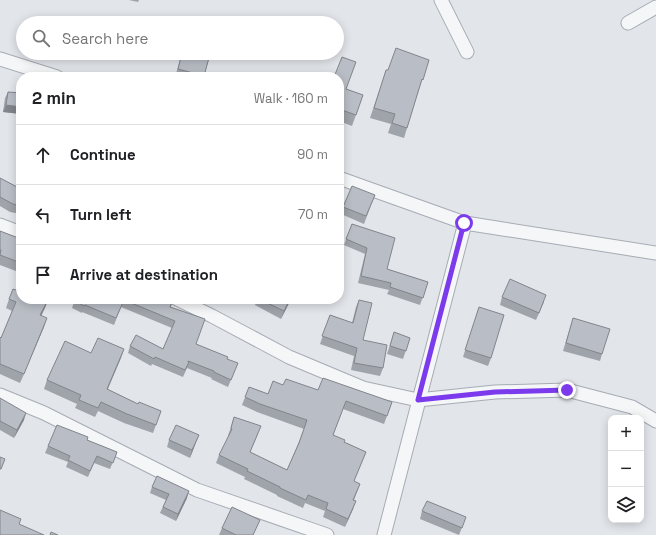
<!DOCTYPE html>
<html lang="en">
<head>
<meta charset="utf-8">
<style>
  body { margin:0; font-family:"Space Grotesk",sans-serif; background:#f2f2f2; color:#202124 }
  .controls { position:absolute; right:12px; bottom:12px; display:grid; overflow:hidden; border-radius:8px; box-shadow:0 2px 10px #0003 }
  .controls button { width:36px; height:36px; display:grid; place-items:center; padding:0; border:0; border-bottom:1px solid #e0e0e0; background:#fff; color:#202124; font:20px sans-serif }
  .stop { position:absolute; width:12px; height:12px; margin:-9px; border:3px solid #7c3aed; border-radius:50%; background:#fff }
  .stop.end { background:#7c3aed; border-color:#fff; box-shadow:0 1px 4px #0008 }
  .list { margin:0; padding:0; list-style:none }
  h2 { display:flex; justify-content:space-between; align-items:center; height:52px; margin:0; padding:0 16px; font-size:17px }
  h2 small { font-size:13px; font-weight:400; color:#757577 }
  .list li { display:grid; grid-template-columns:26px 1fr auto; gap:12px; align-items:center; box-sizing:border-box; height:60px; padding:0 16px; border-top:1px solid #e0e0e0 }
  .list b { display:block; font-size:15px; white-space:nowrap }
  .list em { font-size:13px; font-style:normal; color:#757577 }
  .icon { flex:none; width:22px; height:22px; fill:none; stroke:currentColor; stroke-width:2; stroke-linecap:round; stroke-linejoin:round }
  .map { position:relative; flex:none; width:656px; height:535px; overflow:hidden }
  .search { position:absolute; background:#fff; box-shadow:0 2px 10px #0003; left:16px; top:16px; width:328px; height:44px; display:flex; align-items:center; gap:10px; box-sizing:border-box; padding:0 14px; border-radius:22px; color:#757577; font-size:15px }
  .panel { position:absolute; background:#fff; box-shadow:0 2px 10px #0003; left:16px; top:72px; width:328px; height:232px; border-radius:16px }
  .map>svg:first-child { display:block }
  .lines { fill:none; stroke-linecap:round; stroke-linejoin:round }
  .minor-casing { stroke:#a7acb4; stroke-width:15 }
  .minor { stroke:#f4f6f8; stroke-width:13 }
  .wall { fill:#9fa3aa }
  .shaded-wall { fill:#82858b }
  .building { fill:#b9bec6; stroke:#82858b }
  .route { stroke:#7c3aed; stroke-width:5 }
</style>
</head>
<body>
<div class="map">
<svg width="656" height="535" viewBox="0 0 656 535">
  <rect width="100%" height="100%" fill="#e2e5ea"/>
  <g class="lines">
    <g class="minor-casing">
      <g id="minor">
        <path d="M441,0L467,52"/>
        <path d="M628,23L656,7"/>
        <path d="M0,59L57,77"/>
        <path d="M339,178L465,223L656,253"/>
        <path d="M0,225L21,233"/>
        <path d="M177,299L212,316L289,357L363,388L418,400L495,392L567,390L632,407L656,421"/>
        <path d="M0,395L44,413L197,490L327,535"/>
        <path d="M384,535L465,223"/>
      </g>
    </g>
    <use href="#minor" class="minor"/>
  </g>
  <g class="wall">
    <path d="M129,0H139L138,2Z"/>
    <path d="M182,53L210,54L204,77H175Z"/>
    <path d="M429,60L419,89L404,138L388,133L391,124L370,118L386,70H388Z"/>
    <path d="M339,77L346,89L363,95L352,126L339,121Z"/>
    <path d="M8,92L21,96V114L3,112L5,98Z"/>
    <path d="M0,178L21,189V214L10,212L0,206Z"/>
    <path d="M375,195L364,224L341,214L343,207Z"/>
    <path d="M352,224L387,269L428,282L420,305L387,294L389,290L358,283L365,254L344,245Z"/>
    <path d="M0,231L21,239V273L0,265Z"/>
    <path d="M19,291L48,300L41,316L44,327L20,383L0,374V337L1,338L12,311L6,308L9,299Z"/>
    <path d="M502,297L544,302L536,320L500,305Z"/>
    <path d="M75,299H173L171,307L196,344L227,359L235,370L228,387L211,379L212,378L187,368L183,377L152,364L151,366L128,353L130,346L163,349L172,328L121,307L114,325L82,312V313L72,308Z"/>
    <path d="M257,299H290V301L281,319L255,305Z"/>
    <path d="M359,300L363,340L383,368L380,376L351,370L354,356L320,344L330,315L352,323L356,307Z"/>
    <path d="M479,307L491,358L488,366L463,357Z"/>
    <path d="M573,318L602,354L600,361L563,351Z"/>
    <path d="M394,332L410,338L403,359L387,354Z"/>
    <path d="M124,349L107,389L138,404L161,411L153,433L124,423L98,411L95,417L75,408L77,404L44,389L47,380L91,353Z"/>
    <path d="M283,385L392,402L384,424L343,409L333,435L344,442L366,452L354,481L360,484L354,500L353,509L345,527L323,517L325,511L305,503L303,508L277,496V495L244,479L245,477L216,463L219,455L229,437L228,436L234,417L258,434L250,452L287,470L298,444L304,429L257,412L242,405L249,387L268,394Z"/>
    <path d="M0,398L24,420L14,438L0,430Z"/>
    <path d="M199,435L190,458L167,447L169,440Z"/>
    <path d="M87,440L117,452L110,469L94,463L88,477L66,467L68,462L45,453L48,446Z"/>
    <path d="M152,487L187,498L176,521L160,513L166,500L150,493Z"/>
    <path d="M422,511L463,525L459,535L420,519Z"/>
    <path d="M260,520L253,535H219L222,528Z"/>
  </g>
  <g class="shaded-wall">
    <path d="M6,105L21,107V114L3,112Z"/>
    <path d="M290,299H291L281,319L284,311Z"/>
    <path d="M48,300L45,308L37,324L40,315Z"/>
    <path d="M47,318L44,327L20,383L24,374Z"/>
    <path d="M124,349L121,358L104,398L107,389Z"/>
    <path d="M26,413L24,420L14,438L17,430Z"/>
    <path d="M199,435L196,442L190,458L192,450Z"/>
    <path d="M189,491L187,498L176,521L178,514Z"/>
    <path d="M356,501L353,509L345,527L348,519Z"/>
  </g>
  <g class="building">
    <path d="M396,48L429,60L423,80L422,79L407,128L392,123L395,114L374,108L386,70H388Z"/>
    <path d="M182,53H195L198,54L199,53H207L210,54L204,76L178,69Z"/>
    <path d="M342,57L356,62L346,89L363,95L356,115L339,109V77H334Z"/>
    <path d="M8,92L21,93V107L6,105Z"/>
    <path d="M0,178L21,189V206L13,204L0,197Z"/>
    <path d="M352,186L375,195L366,216L343,207Z"/>
    <path d="M352,224L395,238L387,269L428,282L423,298L390,287L391,283L361,276L367,248L346,239Z"/>
    <path d="M0,231L21,239V263L0,255L1,250H0Z"/>
    <path d="M510,279L546,295L539,313L502,297Z"/>
    <path d="M21,286V299H46L48,300L40,315L47,318L24,374L0,364V337L1,338L16,302L9,299L13,289L19,291Z"/>
    <path d="M75,299H173L170,307L205,319L196,344L228,357L227,359L238,363L231,380L214,372V371L188,361V362H189L185,370L155,357L154,359L130,346L136,335L163,349L175,321L124,300L116,318L85,305L84,306L74,300Z"/>
    <path d="M259,299H290L284,311Z"/>
    <path d="M359,300L372,303L363,340L387,345L383,368L354,363L357,348L322,336L330,315L353,323Z"/>
    <path d="M479,307L504,315L491,358L465,350Z"/>
    <path d="M573,318L610,329L602,354L566,343Z"/>
    <path d="M394,332L410,338L406,351L390,346Z"/>
    <path d="M98,338L124,349L107,389L138,404L139,402L161,411L156,425L127,414L101,402L98,408L79,400L81,395L47,380L65,341L91,353Z"/>
    <path d="M323,378L392,402L387,416L346,401L333,435L345,440L344,442L366,452L354,481L360,484L353,500L356,501L348,519L326,509L328,503L308,495L306,500L280,488V487L247,471L248,469L219,455L232,429L231,428L234,417L261,426L250,452L287,470L299,443L307,420L260,404L245,397L249,387L268,394L273,381L283,385L286,379L318,390Z"/>
    <path d="M0,398L26,413L17,430L0,421Z"/>
    <path d="M57,425L88,437L87,440L117,452L113,463L97,456L90,471L68,460L70,456L48,446Z"/>
    <path d="M176,425L199,435L192,450L169,440Z"/>
    <path d="M0,457L5,459L1,469H0Z"/>
    <path d="M157,476L189,491L178,514L163,507L169,494L152,487Z"/>
    <path d="M427,501L466,517L462,528L422,511Z"/>
    <path d="M232,507L260,520L253,535H236L222,528Z"/>
    <path d="M0,510L21,519L19,524L44,535H0Z"/>
    <path d="M51,532L58,535H50Z"/>
  </g>
  <g class="lines">
    <path class="route" d="M464,223L418,400L495,392L567,390"/>
  </g>
</svg>
<div class="controls">
<button>+</button>
<button>−</button>
<button><svg class="icon" aria-label="layers" viewBox="0 0 24 24"><path d="M12 4l9 5-9 5-9-5zM3 14l9 5 9-5"/></svg></button>
</div>
<div class="stop" style="left:464px;top:223px"></div>
<div class="stop end" style="left:567px;top:390px"></div>
<div class="search"><svg class="icon" aria-label="search" viewBox="0 0 24 24"><circle cx="10" cy="10" r="6"/><path d="M15 15l6 6"/></svg>Search here</div>
<section class="panel">
<h2>2 min<small>Walk · 160 m</small></h2>
<ul class="list">
<li><svg class="icon" aria-label="ahead" viewBox="0 0 24 24"><path d="M12 20V5M6 11l6-6 6 6"/></svg><div><b>Continue</b></div><em>90 m</em></li>
<li><svg class="icon" aria-label="left" viewBox="0 0 24 24"><path d="M17 20v-9H6M10 6l-5 5 5 5"/></svg><div><b>Turn left</b></div><em>70 m</em></li>
<li><svg class="icon" aria-label="arrive" viewBox="0 0 24 24"><path d="M6 21V4h12l-3 4 3 4H6"/></svg><div><b>Arrive at destination</b></div></li>
</ul>
</section>
</div>
</body>
</html>
